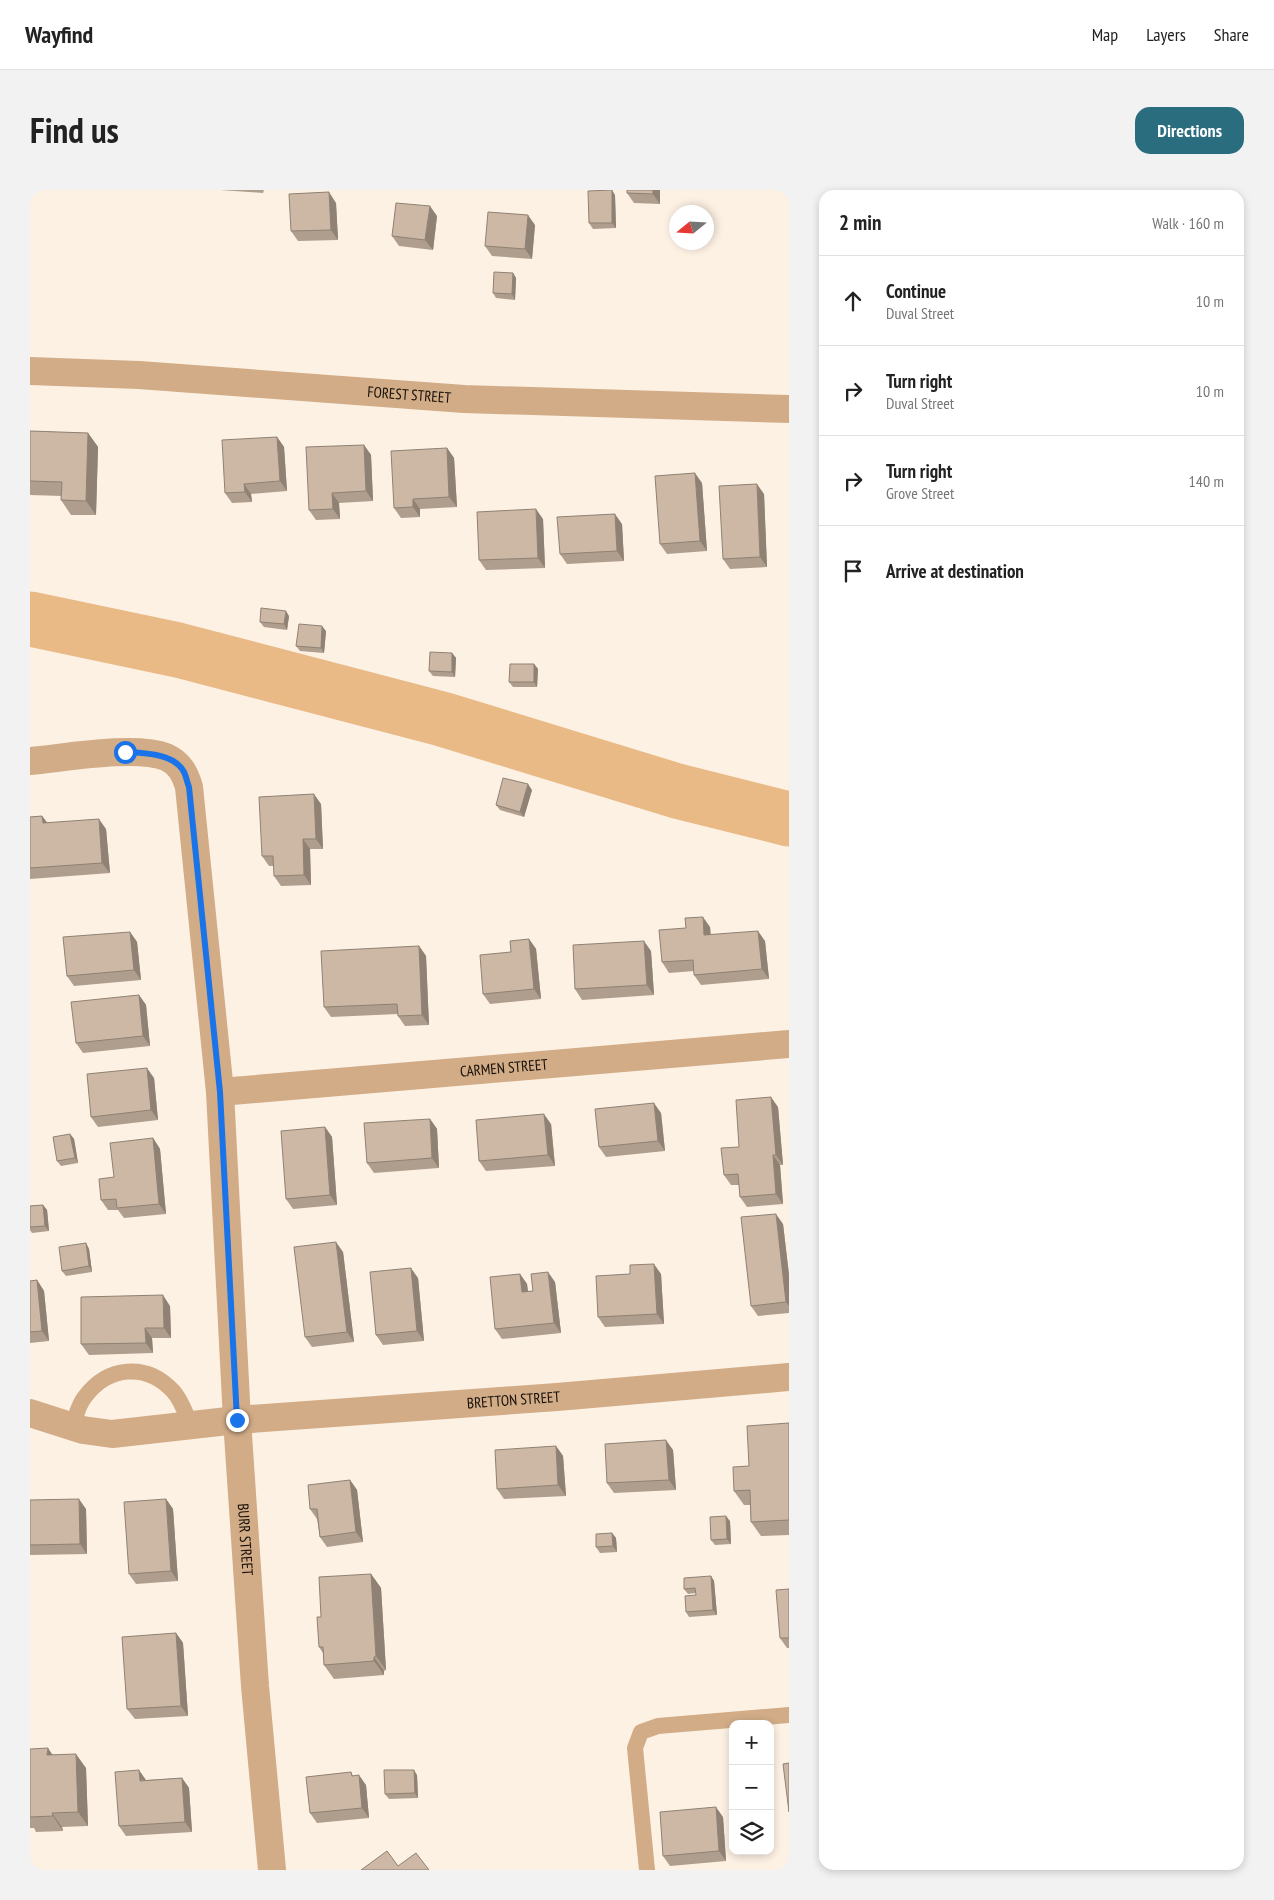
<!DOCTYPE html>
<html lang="en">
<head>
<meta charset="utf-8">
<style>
  body { margin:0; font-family:"PT Sans Narrow",sans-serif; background:#f2f2f2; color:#222 }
  .controls { position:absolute; right:15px; bottom:15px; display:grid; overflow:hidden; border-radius:10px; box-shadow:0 2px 8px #0003 }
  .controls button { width:45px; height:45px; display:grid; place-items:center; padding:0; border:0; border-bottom:1px solid #e0e0e0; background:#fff; color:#222; font:25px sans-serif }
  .compass { position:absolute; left:639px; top:15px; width:45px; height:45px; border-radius:50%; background:#fff; box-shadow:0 2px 8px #0003; rotate:252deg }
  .stop { position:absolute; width:15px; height:15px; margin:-11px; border:4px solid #1a73e8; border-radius:50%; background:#fff }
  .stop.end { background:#1a73e8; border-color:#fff; box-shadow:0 1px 5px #0008 }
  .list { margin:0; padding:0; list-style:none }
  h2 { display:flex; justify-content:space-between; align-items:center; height:65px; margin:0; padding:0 20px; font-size:21px }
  h2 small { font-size:16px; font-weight:400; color:#767676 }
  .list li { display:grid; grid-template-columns:32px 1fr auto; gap:15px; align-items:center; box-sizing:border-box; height:90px; padding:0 20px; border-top:1px solid #e0e0e0 }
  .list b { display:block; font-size:19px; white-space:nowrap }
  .list p { margin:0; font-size:16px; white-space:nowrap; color:#767676 }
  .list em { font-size:16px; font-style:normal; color:#767676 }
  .icon { flex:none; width:28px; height:28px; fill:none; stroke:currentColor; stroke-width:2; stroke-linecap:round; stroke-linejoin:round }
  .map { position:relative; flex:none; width:759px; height:1680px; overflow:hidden; border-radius:15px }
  header { display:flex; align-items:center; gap:30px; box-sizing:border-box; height:70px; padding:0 25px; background:#fff; border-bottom:1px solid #e0e0e0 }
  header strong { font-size:24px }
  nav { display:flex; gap:28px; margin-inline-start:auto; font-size:18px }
  .intro { display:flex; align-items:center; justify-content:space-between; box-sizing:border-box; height:120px; padding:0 30px }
  h1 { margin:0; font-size:35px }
  .button { padding:12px 22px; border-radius:15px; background:#296d7e; color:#fff; font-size:18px; font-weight:700 }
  main { display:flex; gap:30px; padding:0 30px }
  aside { flex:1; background:#fff; border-radius:15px; box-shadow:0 2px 8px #0003 }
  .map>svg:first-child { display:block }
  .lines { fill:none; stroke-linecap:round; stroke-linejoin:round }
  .river { stroke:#e9b986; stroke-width:55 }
  .lane { stroke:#d1ac87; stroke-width:16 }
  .street { stroke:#d1ac87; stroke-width:28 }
  .wall { fill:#af9e8d }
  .shaded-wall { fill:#8f8173 }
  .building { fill:#ccb8a4; stroke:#8f8173 }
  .route { stroke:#1a73e8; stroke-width:6 }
  .labels { text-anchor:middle; stroke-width:4; stroke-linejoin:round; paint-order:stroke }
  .street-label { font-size:15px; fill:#150e07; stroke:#fdf1e4 }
</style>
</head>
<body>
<header>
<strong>Wayfind</strong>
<nav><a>Map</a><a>Layers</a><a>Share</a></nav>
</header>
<div class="intro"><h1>Find us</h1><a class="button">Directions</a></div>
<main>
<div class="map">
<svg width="759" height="1680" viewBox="0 0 759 1680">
  <rect width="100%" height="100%" fill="#fdf1e4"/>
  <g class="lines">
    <path class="river" d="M0,429L148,460L412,529L647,601L759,629"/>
    <g class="lane">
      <path d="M42,1236C46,1227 48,1216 54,1208C77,1176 116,1172 143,1201C151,1209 156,1225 161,1235"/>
      <path d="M617,1680L605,1558L611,1542L628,1536L759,1525"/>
    </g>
    <g class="street">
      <path id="s1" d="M0,181L109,185L434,209L759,219"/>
      <path id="s2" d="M0,571C34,568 105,555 136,567C150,573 155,584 159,597L190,902L207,1230L225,1496L242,1680"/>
      <path id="s3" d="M190,902L759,854"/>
      <path id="s4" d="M0,1223L53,1240L82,1244L207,1230L527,1207L759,1187"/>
    </g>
  </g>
  <g class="wall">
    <path d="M190,0H234L233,3Z"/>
    <path d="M630,0V14L604,13L597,3Z"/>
    <path d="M585,5L586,38L563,39L559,33Z"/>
    <path d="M306,13L308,50L268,51L261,41Z"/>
    <path d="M407,26L403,60L369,56L362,46Z"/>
    <path d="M505,35L502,69L462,66L455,56Z"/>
    <path d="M483,83L486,88L485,110L466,108L463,103Z"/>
    <path d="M0,241L58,243L68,257L66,325H41L31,310L32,306L0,305Z"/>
    <path d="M247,247L254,257L257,301L221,304L222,312L202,313L195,303Z"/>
    <path d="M334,255L341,265L343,311L309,313L310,329L286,330L279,320Z"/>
    <path d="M417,258L424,268L427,317L390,319V327L371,328L364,318Z"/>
    <path d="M672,293L677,361L637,364L630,354Z"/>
    <path d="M734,304L737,377L700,379L693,369Z"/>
    <path d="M513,329L515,378L456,380L449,370Z"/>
    <path d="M592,334L594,371L537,374L530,364Z"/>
    <path d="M259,426L257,440L234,437L230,432Z"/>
    <path d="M296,441L294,463L270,461L266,456Z"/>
    <path d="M422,463L426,468L425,487L403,486L399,481Z"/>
    <path d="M504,474L508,479L507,497H483L479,492Z"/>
    <path d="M502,600L494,627L470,620L466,615Z"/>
    <path d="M291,614L293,659H280L281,695L251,696L244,686V676H239L232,666Z"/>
    <path d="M12,626L17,633L76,639L80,683L0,689V627Z"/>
    <path d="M680,737L681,745L735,751L739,789L671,795L664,785V781L639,783L632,772Z"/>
    <path d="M100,742L107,752L111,790L44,796L37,786Z"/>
    <path d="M499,749L506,759L511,809L460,814L453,804L481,762Z"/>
    <path d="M389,756L396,766L399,835L375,836L368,826V824L301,827L294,817Z"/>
    <path d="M621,761L624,805L552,810L545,799Z"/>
    <path d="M109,805L116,815L120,856L53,863L46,853Z"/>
    <path d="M124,888L128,930L68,937L61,927Z"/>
    <path d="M748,917L753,975H750L753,1014L717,1017L710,1007L709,995H701L694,985L709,957Z"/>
    <path d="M631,923L635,961L576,967L569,957Z"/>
    <path d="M400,929L407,939L409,978L344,983L337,973Z"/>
    <path d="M521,934L525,976L456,981L449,971Z"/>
    <path d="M295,937L302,947L307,1015L263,1019L256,1009Z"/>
    <path d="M40,944L44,949L48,973L31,976L27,971Z"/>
    <path d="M123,948L130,959L136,1024L94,1028L88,1020H78L71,1010L84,987Z"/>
    <path d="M13,1015L17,1020L19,1041L2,1043L0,1040V1016Z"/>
    <path d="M753,1034L759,1085V1123L728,1126L721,1116Z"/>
    <path d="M56,1053L59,1059L62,1082L36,1086L32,1081Z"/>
    <path d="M313,1062L324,1152L282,1157L275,1147Z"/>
    <path d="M490,1084L497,1094L498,1101H503L525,1092L531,1143L472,1149L465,1139Z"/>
    <path d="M631,1084L634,1134L575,1137L568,1127Z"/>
    <path d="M388,1088L394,1151L353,1155L346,1145Z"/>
    <path d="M7,1090L14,1101L19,1151L0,1153V1091Z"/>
    <path d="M140,1116L141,1148H122L123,1163L59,1165L51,1154Z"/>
    <path d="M759,1233V1345L731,1346L721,1332L720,1315H714L704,1301L719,1276Z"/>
    <path d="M526,1256L533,1266L536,1306L474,1309L467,1299Z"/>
    <path d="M643,1260L646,1300L584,1303L577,1293Z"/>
    <path d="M320,1290L327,1300L333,1352L297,1357L290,1347L287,1329L280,1319Z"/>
    <path d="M136,1309L143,1319L148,1391L106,1394L99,1384Z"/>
    <path d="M0,1310L56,1319L57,1364L0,1365Z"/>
    <path d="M700,1331L701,1354L685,1355L681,1350Z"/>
    <path d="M582,1343L586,1348L587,1362L570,1363L566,1357Z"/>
    <path d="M341,1384L351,1398L356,1480L354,1481V1485L304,1489L294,1475L293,1463L289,1457L291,1427Z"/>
    <path d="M681,1386L684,1391L687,1425L659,1427L656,1422L666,1405V1403L658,1404L654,1399Z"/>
    <path d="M759,1399V1458H757L750,1448Z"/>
    <path d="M146,1443L153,1453L158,1526L105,1529L97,1519Z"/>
    <path d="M0,1559L22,1565L56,1578L58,1636L32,1637L33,1641L6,1642L4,1638H0Z"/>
    <path d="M321,1582L323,1586L336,1595L339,1628L287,1633L280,1623Z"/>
    <path d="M387,1585L388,1608L359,1609L355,1604Z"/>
    <path d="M152,1588L159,1598L162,1642L96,1646L89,1636L116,1590Z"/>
    <path d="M693,1627L696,1671L640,1676L633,1666Z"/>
  </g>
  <g class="shaded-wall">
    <path d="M582,0L585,5L586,38L582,33Z"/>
    <path d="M623,0H630V14L623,4Z"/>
    <path d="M299,2L306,13L308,50L301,40Z"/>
    <path d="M400,16L407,26L403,60L395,50Z"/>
    <path d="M498,25L505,35L502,69L495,59Z"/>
    <path d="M483,83L486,88L485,110L482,104Z"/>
    <path d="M58,243L68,257L66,325L56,311Z"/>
    <path d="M247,247L254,257L257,301L250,291Z"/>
    <path d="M334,255L341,265L343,311L336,301Z"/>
    <path d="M417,258L424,268L427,317L419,307Z"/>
    <path d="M665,283L672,293L677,361L670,351Z"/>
    <path d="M214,294L221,304L222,312L215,302Z"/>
    <path d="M727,294L734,304L737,377L730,367Z"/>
    <path d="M302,303L309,313L310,329L303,319Z"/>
    <path d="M383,309L390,319V327L383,317Z"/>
    <path d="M506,319L513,329L515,378L508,368Z"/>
    <path d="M585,324L592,334L594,371L587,361Z"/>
    <path d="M256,421L259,426L257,440L254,434Z"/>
    <path d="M292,436L296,441L294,463L291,458Z"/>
    <path d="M422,463L426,468L425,487L422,482Z"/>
    <path d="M504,474L508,479L507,497L504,492Z"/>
    <path d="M498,594L502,600L494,627L490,622Z"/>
    <path d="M284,604L291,614L293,659L286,649Z"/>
    <path d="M12,626L20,636L13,633Z"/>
    <path d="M69,629L76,639L80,683L72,673Z"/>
    <path d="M273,649L280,659L281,695L274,685Z"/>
    <path d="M673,727L680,737L681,756L674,745Z"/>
    <path d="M728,741L735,751L739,789L732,779Z"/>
    <path d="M100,742L107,752L111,790L104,780Z"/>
    <path d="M499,749L506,759L511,809L504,799Z"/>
    <path d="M614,751L621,761L624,805L617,795Z"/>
    <path d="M389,756L396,766L399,835L392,825Z"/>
    <path d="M109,805L116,815L120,856L113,846Z"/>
    <path d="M117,878L124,888L128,930L121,920Z"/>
    <path d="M741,907L748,917L753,975L746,965Z"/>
    <path d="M624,913L631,923L635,961L628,951Z"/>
    <path d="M514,924L521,934L525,976L518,965Z"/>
    <path d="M400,929L407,939L409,978L402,968Z"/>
    <path d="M295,937L302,947L307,1015L300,1005Z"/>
    <path d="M40,944L44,949L48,973L45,968Z"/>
    <path d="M123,948L130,959L136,1024L129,1014Z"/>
    <path d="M743,965L750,975L753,1014L746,1004Z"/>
    <path d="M13,1015L17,1020L19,1041L15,1036Z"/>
    <path d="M746,1024L753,1034L759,1085V1116L756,1112Z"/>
    <path d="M306,1052L313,1062L324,1152L317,1142Z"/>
    <path d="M56,1053L59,1059L62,1082L59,1076Z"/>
    <path d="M624,1074L631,1084L634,1134L627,1124Z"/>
    <path d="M381,1078L388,1088L394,1151L387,1141Z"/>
    <path d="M518,1082L525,1092L531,1143L524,1133Z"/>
    <path d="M490,1084L497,1094L499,1112L492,1102Z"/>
    <path d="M7,1090L14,1101L19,1151L12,1141Z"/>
    <path d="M133,1105L140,1116L141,1148L134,1138Z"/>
    <path d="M115,1138L122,1148L123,1163L116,1153Z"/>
    <path d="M636,1250L643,1260L646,1300L639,1290Z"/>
    <path d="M526,1256L533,1266L536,1306L528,1295Z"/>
    <path d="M320,1290L327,1300L333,1352L326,1342Z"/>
    <path d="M49,1309L56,1319L57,1364L50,1354Z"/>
    <path d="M136,1309L143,1319L148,1391L141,1381Z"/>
    <path d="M696,1326L700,1331L701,1354L697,1349Z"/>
    <path d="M582,1343L586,1348L587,1362L583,1356Z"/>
    <path d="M341,1384L351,1398L356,1480L346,1466Z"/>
    <path d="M681,1386L684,1391L687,1425L683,1420Z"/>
    <path d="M146,1443L153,1453L158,1526L151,1516Z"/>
    <path d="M344,1467L354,1481V1485L344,1471Z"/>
    <path d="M18,1558L28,1573L17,1565Z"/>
    <path d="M46,1564L56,1578L58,1636L48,1622Z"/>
    <path d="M109,1580L116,1590L110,1591Z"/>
    <path d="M384,1580L387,1585L388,1608L385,1603Z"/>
    <path d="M329,1585L336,1595L339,1628L332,1618Z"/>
    <path d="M152,1588L159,1598L162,1642L155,1632Z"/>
    <path d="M686,1617L693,1627L696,1671L689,1661Z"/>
    <path d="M22,1623L32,1637L33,1641L23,1626Z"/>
  </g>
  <g class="building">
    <path d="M582,0V33H559L558,1Z"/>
    <path d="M597,0H623V4L597,3Z"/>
    <path d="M299,2L301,40L261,41L259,4Z"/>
    <path d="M366,13L400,16L395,50L362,46Z"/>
    <path d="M458,22L498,25L495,59L455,56Z"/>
    <path d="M464,82L483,83L482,104L463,103Z"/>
    <path d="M0,241L58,243L56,311L31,310L32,292L0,291Z"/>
    <path d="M247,247L250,291L214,294L215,302L195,303L192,250Z"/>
    <path d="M334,255L336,301L302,303L303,319L279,320L276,257Z"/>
    <path d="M417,258L419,307L383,309V317L364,318L361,261Z"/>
    <path d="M665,283L670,351L630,354L625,286Z"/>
    <path d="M727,294L730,367L693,369L689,296Z"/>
    <path d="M506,319L508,368L449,370L447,322Z"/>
    <path d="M585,324L587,361L530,364L527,327Z"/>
    <path d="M231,418L256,421L254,434L230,432Z"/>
    <path d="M269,434L292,436L291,458L266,456Z"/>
    <path d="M400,462L422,463V482L399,481Z"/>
    <path d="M480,474H504V492H479Z"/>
    <path d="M473,588L498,594L490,622L466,615Z"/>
    <path d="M284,604L286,649H273L274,685L244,686L243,666H232L229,607Z"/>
    <path d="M12,626L13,633L69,629L72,673L0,678V627Z"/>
    <path d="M673,727L674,745L728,741L732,779L664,785L663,770L632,772L629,740L656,738L655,728Z"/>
    <path d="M100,742L104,780L37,786L33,747Z"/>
    <path d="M499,749L504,799L453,804L450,765L481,762L480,751Z"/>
    <path d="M614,751L617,795L545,799L543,755Z"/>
    <path d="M389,756L392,825L368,826L367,814L294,817L291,761Z"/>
    <path d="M109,805L113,846L46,853L41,812Z"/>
    <path d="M117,878L121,920L61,927L57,884Z"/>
    <path d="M741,907L746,965H743L746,1004L710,1007L708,984L694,985L691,958L709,957L706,910Z"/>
    <path d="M624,913L628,951L569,957L565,919Z"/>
    <path d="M514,924L518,965L449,971L446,930Z"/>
    <path d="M400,929L402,968L337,973L334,933Z"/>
    <path d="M295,937L300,1005L256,1009L251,941Z"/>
    <path d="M40,944L45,968L27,971L23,947Z"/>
    <path d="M123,948L129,1014L87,1018L86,1009L71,1010L69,989L84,987L80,953Z"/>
    <path d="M13,1015L15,1036L0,1037V1016Z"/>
    <path d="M746,1024L756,1112L721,1116L711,1027Z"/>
    <path d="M306,1052L317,1142L275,1147L264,1057Z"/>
    <path d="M56,1053L59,1076L32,1081L29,1057Z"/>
    <path d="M624,1074L627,1124L568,1127L566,1086L600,1084V1075Z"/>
    <path d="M381,1078L387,1141L346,1145L340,1082Z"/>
    <path d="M518,1082L524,1133L465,1139L460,1087L490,1084L492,1102L503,1101L501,1084Z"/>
    <path d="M7,1090L12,1141L0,1142V1091Z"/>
    <path d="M133,1105L134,1138H115L116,1153L51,1154V1107Z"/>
    <path d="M759,1233V1330L721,1332L720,1300L704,1301L703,1277L719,1276L717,1236Z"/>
    <path d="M636,1250L639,1290L577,1293L575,1254Z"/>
    <path d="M526,1256L528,1295L467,1299L465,1260Z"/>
    <path d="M320,1290L326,1342L290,1347L287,1319H280L278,1295Z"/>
    <path d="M49,1309L50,1354L0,1355V1310Z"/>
    <path d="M136,1309L141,1381L99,1384L94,1312Z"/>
    <path d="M696,1326L697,1349L681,1350L680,1327Z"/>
    <path d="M582,1343L583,1356L566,1357V1344Z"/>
    <path d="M341,1384L346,1466L344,1467V1471L294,1475L293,1457H289L287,1427H291L289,1387Z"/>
    <path d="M681,1386L683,1420L656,1422L655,1406L666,1405L665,1398L654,1399V1388Z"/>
    <path d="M759,1399V1448H750L746,1400Z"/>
    <path d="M146,1443L151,1516L97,1519L92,1447Z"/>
    <path d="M18,1558L17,1565L46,1564L48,1622L22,1623L23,1626L0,1627V1559Z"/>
    <path d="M759,1573V1622L753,1574Z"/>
    <path d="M109,1580L110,1591L152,1588L155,1632L89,1636L85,1582Z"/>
    <path d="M354,1580H384L385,1603L355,1604Z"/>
    <path d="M321,1582L322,1586L329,1585L332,1618L280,1623L276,1587Z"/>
    <path d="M686,1617L689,1661L633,1666L630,1622Z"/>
    <path d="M357,1661L368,1676L386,1663L399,1680H331Z"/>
  </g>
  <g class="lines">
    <path class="route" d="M95,562C114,563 144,563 154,582C156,586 157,592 159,597L190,902L207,1230"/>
  </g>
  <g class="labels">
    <g class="street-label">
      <text dy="5" stroke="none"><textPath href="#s1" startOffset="380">FOREST STREET</textPath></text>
      <text dy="5" stroke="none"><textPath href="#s3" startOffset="285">CARMEN STREET</textPath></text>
      <text dy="5" stroke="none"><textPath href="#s4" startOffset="488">BRETTON STREET</textPath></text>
      <text dy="5" stroke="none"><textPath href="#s2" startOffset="931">BURR STREET</textPath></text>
    </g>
  </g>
</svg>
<div class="controls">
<button>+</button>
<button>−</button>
<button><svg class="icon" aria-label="layers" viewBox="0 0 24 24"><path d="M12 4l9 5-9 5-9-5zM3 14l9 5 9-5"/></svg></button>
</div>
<svg class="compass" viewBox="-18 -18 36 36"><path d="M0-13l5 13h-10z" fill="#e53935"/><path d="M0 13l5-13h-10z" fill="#767676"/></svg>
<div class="stop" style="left:95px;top:562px"></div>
<div class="stop end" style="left:207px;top:1230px"></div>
</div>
<aside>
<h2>2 min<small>Walk · 160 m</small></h2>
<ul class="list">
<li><svg class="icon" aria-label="ahead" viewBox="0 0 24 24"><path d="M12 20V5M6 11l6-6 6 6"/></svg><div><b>Continue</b><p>Duval Street</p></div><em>10 m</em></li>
<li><svg class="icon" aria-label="right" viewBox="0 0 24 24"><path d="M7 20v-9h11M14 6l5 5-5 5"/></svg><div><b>Turn right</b><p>Duval Street</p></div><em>10 m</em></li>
<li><svg class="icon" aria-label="right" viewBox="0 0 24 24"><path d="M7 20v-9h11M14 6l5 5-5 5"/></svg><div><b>Turn right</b><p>Grove Street</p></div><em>140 m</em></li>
<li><svg class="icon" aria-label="arrive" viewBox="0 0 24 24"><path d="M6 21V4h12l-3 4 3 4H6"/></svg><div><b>Arrive at destination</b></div></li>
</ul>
</aside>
</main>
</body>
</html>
